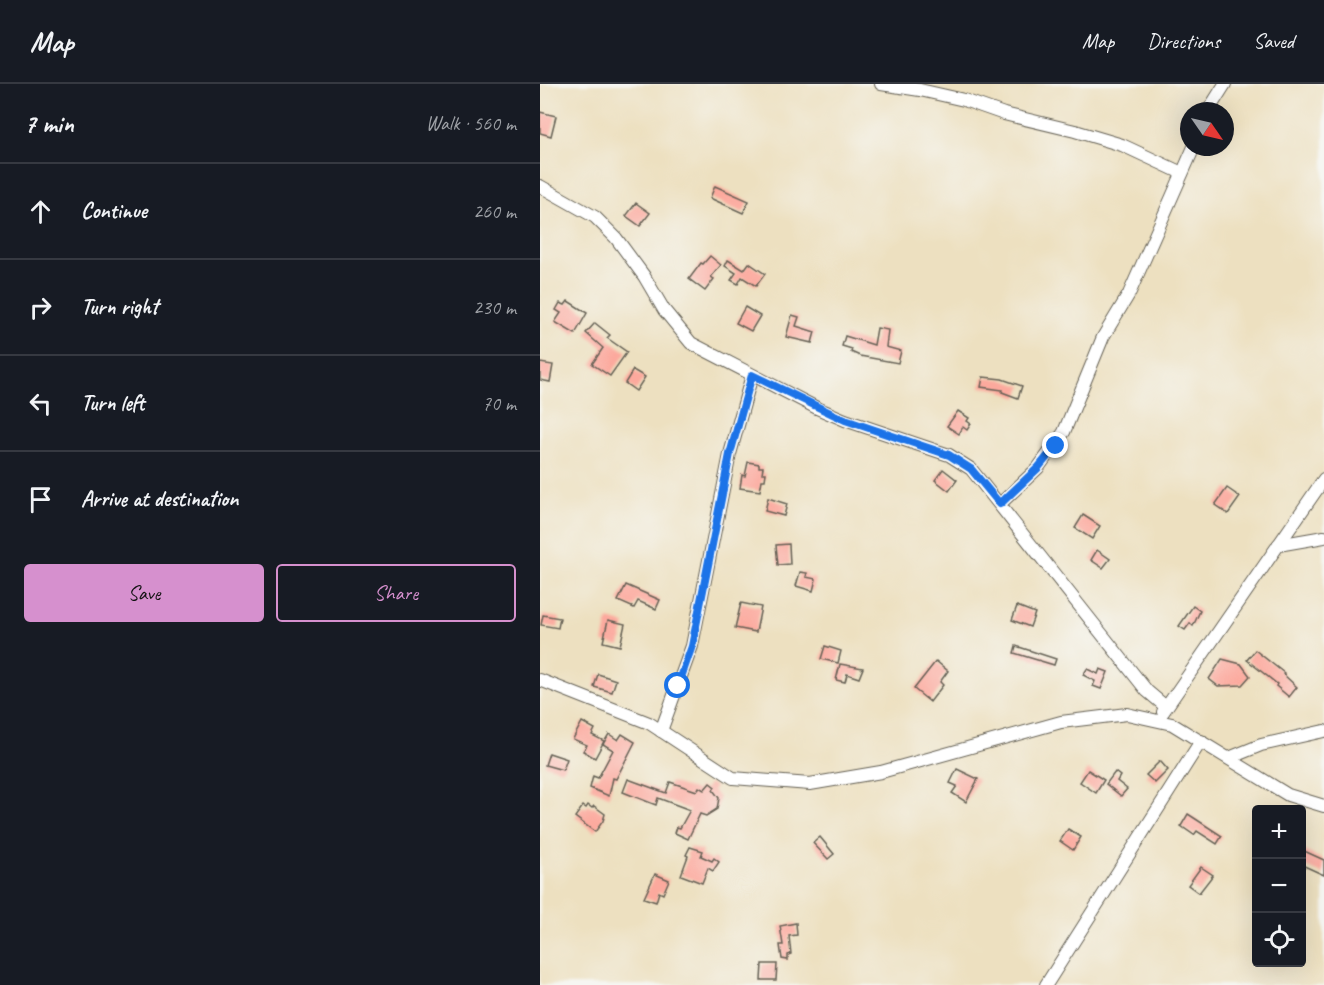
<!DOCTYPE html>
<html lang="en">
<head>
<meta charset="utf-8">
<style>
  body { margin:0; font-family:Caveat,sans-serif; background:#242831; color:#f1f3f6 }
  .controls { position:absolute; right:18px; bottom:18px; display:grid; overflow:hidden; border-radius:6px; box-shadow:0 6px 24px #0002 }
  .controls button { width:54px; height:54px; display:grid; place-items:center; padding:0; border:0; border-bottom:2px solid #363941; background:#171b24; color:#f1f3f6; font:30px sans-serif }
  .compass { position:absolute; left:640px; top:18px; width:54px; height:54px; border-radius:50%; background:#171b24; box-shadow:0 6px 24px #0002; rotate:124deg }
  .stop { position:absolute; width:18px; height:18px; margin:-14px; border:4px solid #1a73e8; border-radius:50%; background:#fff }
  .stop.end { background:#1a73e8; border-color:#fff; box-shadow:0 2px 6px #0008 }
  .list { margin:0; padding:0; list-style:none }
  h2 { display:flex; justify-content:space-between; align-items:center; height:78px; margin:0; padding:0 24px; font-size:26px }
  h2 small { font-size:20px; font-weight:400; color:#9ea1a6 }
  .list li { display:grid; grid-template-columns:39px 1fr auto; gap:18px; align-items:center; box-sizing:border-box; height:96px; padding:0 24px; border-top:2px solid #363941 }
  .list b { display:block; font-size:22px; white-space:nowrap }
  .list em { font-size:20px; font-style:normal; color:#9ea1a6 }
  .actions { display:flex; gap:12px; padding:18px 24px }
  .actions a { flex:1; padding:14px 0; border:2px solid #d690ce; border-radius:6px; text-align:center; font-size:21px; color:#d690ce }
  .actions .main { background:#d690ce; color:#111 }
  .icon { flex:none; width:33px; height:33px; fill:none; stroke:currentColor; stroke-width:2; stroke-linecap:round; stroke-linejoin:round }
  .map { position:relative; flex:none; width:784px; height:901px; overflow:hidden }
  header { display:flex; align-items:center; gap:36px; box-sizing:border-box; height:84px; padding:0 30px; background:#171b24; border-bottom:2px solid #363941 }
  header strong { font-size:28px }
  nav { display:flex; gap:33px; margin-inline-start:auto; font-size:21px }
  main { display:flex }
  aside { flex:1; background:#171b24 }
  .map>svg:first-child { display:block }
  .building { fill:#fca99d }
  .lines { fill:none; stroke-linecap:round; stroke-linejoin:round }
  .minor-casing { stroke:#656155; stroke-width:14 }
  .minor { stroke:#fff; stroke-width:12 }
  .route { stroke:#1a73e8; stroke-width:8 }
</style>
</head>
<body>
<header>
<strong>Map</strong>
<nav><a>Map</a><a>Directions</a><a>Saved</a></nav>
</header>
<main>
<aside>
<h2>7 min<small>Walk · 560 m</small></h2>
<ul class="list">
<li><svg class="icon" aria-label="ahead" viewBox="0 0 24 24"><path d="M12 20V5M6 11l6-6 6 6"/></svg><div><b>Continue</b></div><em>260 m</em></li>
<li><svg class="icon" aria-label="right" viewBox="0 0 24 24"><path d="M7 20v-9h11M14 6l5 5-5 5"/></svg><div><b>Turn right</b></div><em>230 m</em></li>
<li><svg class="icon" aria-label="left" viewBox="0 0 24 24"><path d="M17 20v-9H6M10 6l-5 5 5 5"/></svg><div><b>Turn left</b></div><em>70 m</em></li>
<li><svg class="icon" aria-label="arrive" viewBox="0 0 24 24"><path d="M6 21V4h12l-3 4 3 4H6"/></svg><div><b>Arrive at destination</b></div></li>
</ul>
<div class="actions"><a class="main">Save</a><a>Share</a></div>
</aside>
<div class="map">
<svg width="784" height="901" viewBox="0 0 784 901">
  <rect width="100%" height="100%" fill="#f6f6f2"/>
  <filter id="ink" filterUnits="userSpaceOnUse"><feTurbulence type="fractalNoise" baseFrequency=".0167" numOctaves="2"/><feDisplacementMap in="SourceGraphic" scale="12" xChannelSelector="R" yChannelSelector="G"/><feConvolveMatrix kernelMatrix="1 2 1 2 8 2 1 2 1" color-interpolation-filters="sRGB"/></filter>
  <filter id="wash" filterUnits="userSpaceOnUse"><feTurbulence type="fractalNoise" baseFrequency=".008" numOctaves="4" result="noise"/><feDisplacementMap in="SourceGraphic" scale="24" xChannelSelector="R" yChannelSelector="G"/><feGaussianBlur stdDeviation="1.35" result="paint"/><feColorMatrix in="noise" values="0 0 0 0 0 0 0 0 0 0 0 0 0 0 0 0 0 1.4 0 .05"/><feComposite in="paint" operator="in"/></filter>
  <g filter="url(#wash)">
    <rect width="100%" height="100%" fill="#ede0c0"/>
    <g id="blocks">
      <g class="building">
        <path d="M0,28L16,32L11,52L0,49Z"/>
        <path d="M175,102L209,117L203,129L170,114Z"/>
        <path d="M96,119L110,129L100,142L86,132Z"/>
        <path d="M170,172L181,181L171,193L174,195L165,207L149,195L161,179L163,180Z"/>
        <path d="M188,176L204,186L209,179L225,190L216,202L202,193L198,200L191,196L196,189L185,182Z"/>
        <path d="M28,217L47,229L35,250L15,238L21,229L16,226L20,219L25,221Z"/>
        <path d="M205,223L220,232L211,247L196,239Z"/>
        <path d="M252,231L259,233L256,242L275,248L272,259L246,253Z"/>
        <path d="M55,239L70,251L67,254L87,268L70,292L52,280L63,264L46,249Z"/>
        <path d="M337,244L348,246L346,263L361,267L358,279L320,272L311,268L312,265L302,262L305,252L334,261Z"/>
        <path d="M0,279L13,281L10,298L0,296Z"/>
        <path d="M93,286L105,293L96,307L85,299Z"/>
        <path d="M443,293L462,295L482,302L478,314L462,308L463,306L441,303Z"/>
        <path d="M418,327L429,334L427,337L431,340L427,346L423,343L419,350L407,342Z"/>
        <path d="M208,378L219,380V383H223L222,389H226L225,396H222L220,407L200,404L202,391L205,392Z"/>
        <path d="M403,385L417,396L409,407L395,396Z"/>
        <path d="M687,404L700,413L688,430L675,421Z"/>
        <path d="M228,414L247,420L244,432L225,427Z"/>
        <path d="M543,431L560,442L552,455L535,444Z"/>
        <path d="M249,460L250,480L238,481L236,461Z"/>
        <path d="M557,466L570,475L563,484L551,476Z"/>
        <path d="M260,488L267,489L266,493L276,495L273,507L256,502Z"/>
        <path d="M86,501L120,516L116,525L98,517L94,524L78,517Z"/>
        <path d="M201,519L221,523L216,548L195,544Z"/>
        <path d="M477,522L495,529L490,543L472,536Z"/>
        <path d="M653,522L660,527L653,542L650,539L645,546L639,542Z"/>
        <path d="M3,531L20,534L18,544L1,541Z"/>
        <path d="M68,536L85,540L80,562L63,558Z"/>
        <path d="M285,562L301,567L298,579L281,575Z"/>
        <path d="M476,562L516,575L514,581L474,569Z"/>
        <path d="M715,566L744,589L743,590L757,603L749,613L736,602L737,600L707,576Z"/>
        <path d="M682,575L701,580L710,592L702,601L678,602L669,595Z"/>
        <path d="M396,577L408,587L400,598L403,601L390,618L374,605Z"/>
        <path d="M300,580L323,584L319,594L307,590L305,598L296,596Z"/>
        <path d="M547,585L558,590L560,585L568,588L561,605L553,602L555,597L543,591Z"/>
        <path d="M58,590L76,596L72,608L54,603Z"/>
        <path d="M42,638L55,645L52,651L64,657L55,674L43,667L47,661L33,655Z"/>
        <path d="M69,650L78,656L82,650L95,658L76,695L73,694L69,712L50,704L53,692L58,694L73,666L63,660Z"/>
        <path d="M9,669L27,675L23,686L5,681Z"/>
        <path d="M620,677L628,686L615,699L606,691Z"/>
        <path d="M417,685L438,695L426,718L412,709L417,702L410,699Z"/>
        <path d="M548,686L564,696L556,709L540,698Z"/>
        <path d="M575,688L580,692L577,697L587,705L581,712L566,700Z"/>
        <path d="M88,695L126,709L130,698L157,707L159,703L164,706L170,699L175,703L173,706L179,714L177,725L166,732L160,730L148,755L135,749L137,743L140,744L150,726L118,714L116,721L83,708Z"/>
        <path d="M48,721L52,724L54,722L65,730L63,737L55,748L35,733L43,722L46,724Z"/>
        <path d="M648,730L682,752L677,760L657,747L654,751L641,742Z"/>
        <path d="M528,745L541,753L533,766L520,757Z"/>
        <path d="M280,753L294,770L288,775L273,759Z"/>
        <path d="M150,763L163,767L161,772L172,777L174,774L179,778L173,787L168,784L162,799L141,791L148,772L146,771Z"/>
        <path d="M762,766L784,776V791L762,781Z"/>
        <path d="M661,783L673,791L659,809L648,801Z"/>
        <path d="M115,790L129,796L123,810L119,808L116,818L104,814Z"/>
        <path d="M256,839L257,851L249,852L251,870L248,871V876L242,875L240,861H243L240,842Z"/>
        <path d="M222,880H237L236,896H221Z"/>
      </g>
    </g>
  </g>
  <g filter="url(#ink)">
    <use href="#blocks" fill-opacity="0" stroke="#656155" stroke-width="1.5"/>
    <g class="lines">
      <g class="minor-casing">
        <g id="minor">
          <path d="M341,0L380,6L424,16L464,30L535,47L582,61L642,89"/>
          <path d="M668,27L685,0"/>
          <path d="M0,102L55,133L76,154L104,192L124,226L151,259L277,324L305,336L409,371L431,385L607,607L626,623"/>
          <path d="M460,420L498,384L524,348L563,253L589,210L654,63"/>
          <path d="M738,461L784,453"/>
          <path d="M0,596L109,639L193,694L270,700L341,688L521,638L587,630L632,640L748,711L784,722"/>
          <path d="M623,628L784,395"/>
          <path d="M121,647L152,562L190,370L212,291"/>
          <path d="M689,674L721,661L784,647"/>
          <path d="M506,901L661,657"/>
        </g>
      </g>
      <use href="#minor" class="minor"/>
    </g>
  </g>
  <g class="lines" filter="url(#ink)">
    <path class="route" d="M138,602L152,562L190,370L212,291L305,336L409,371L431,385L460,420L498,384L516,362"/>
  </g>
</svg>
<div class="controls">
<button>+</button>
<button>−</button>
<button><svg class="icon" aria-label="locate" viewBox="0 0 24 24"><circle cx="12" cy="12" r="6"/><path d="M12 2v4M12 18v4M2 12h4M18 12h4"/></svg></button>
</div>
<svg class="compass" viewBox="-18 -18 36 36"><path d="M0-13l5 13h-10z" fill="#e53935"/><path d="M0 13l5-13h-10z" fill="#9ea1a6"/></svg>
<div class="stop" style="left:138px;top:602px"></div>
<div class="stop end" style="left:516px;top:362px"></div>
</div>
</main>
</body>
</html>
